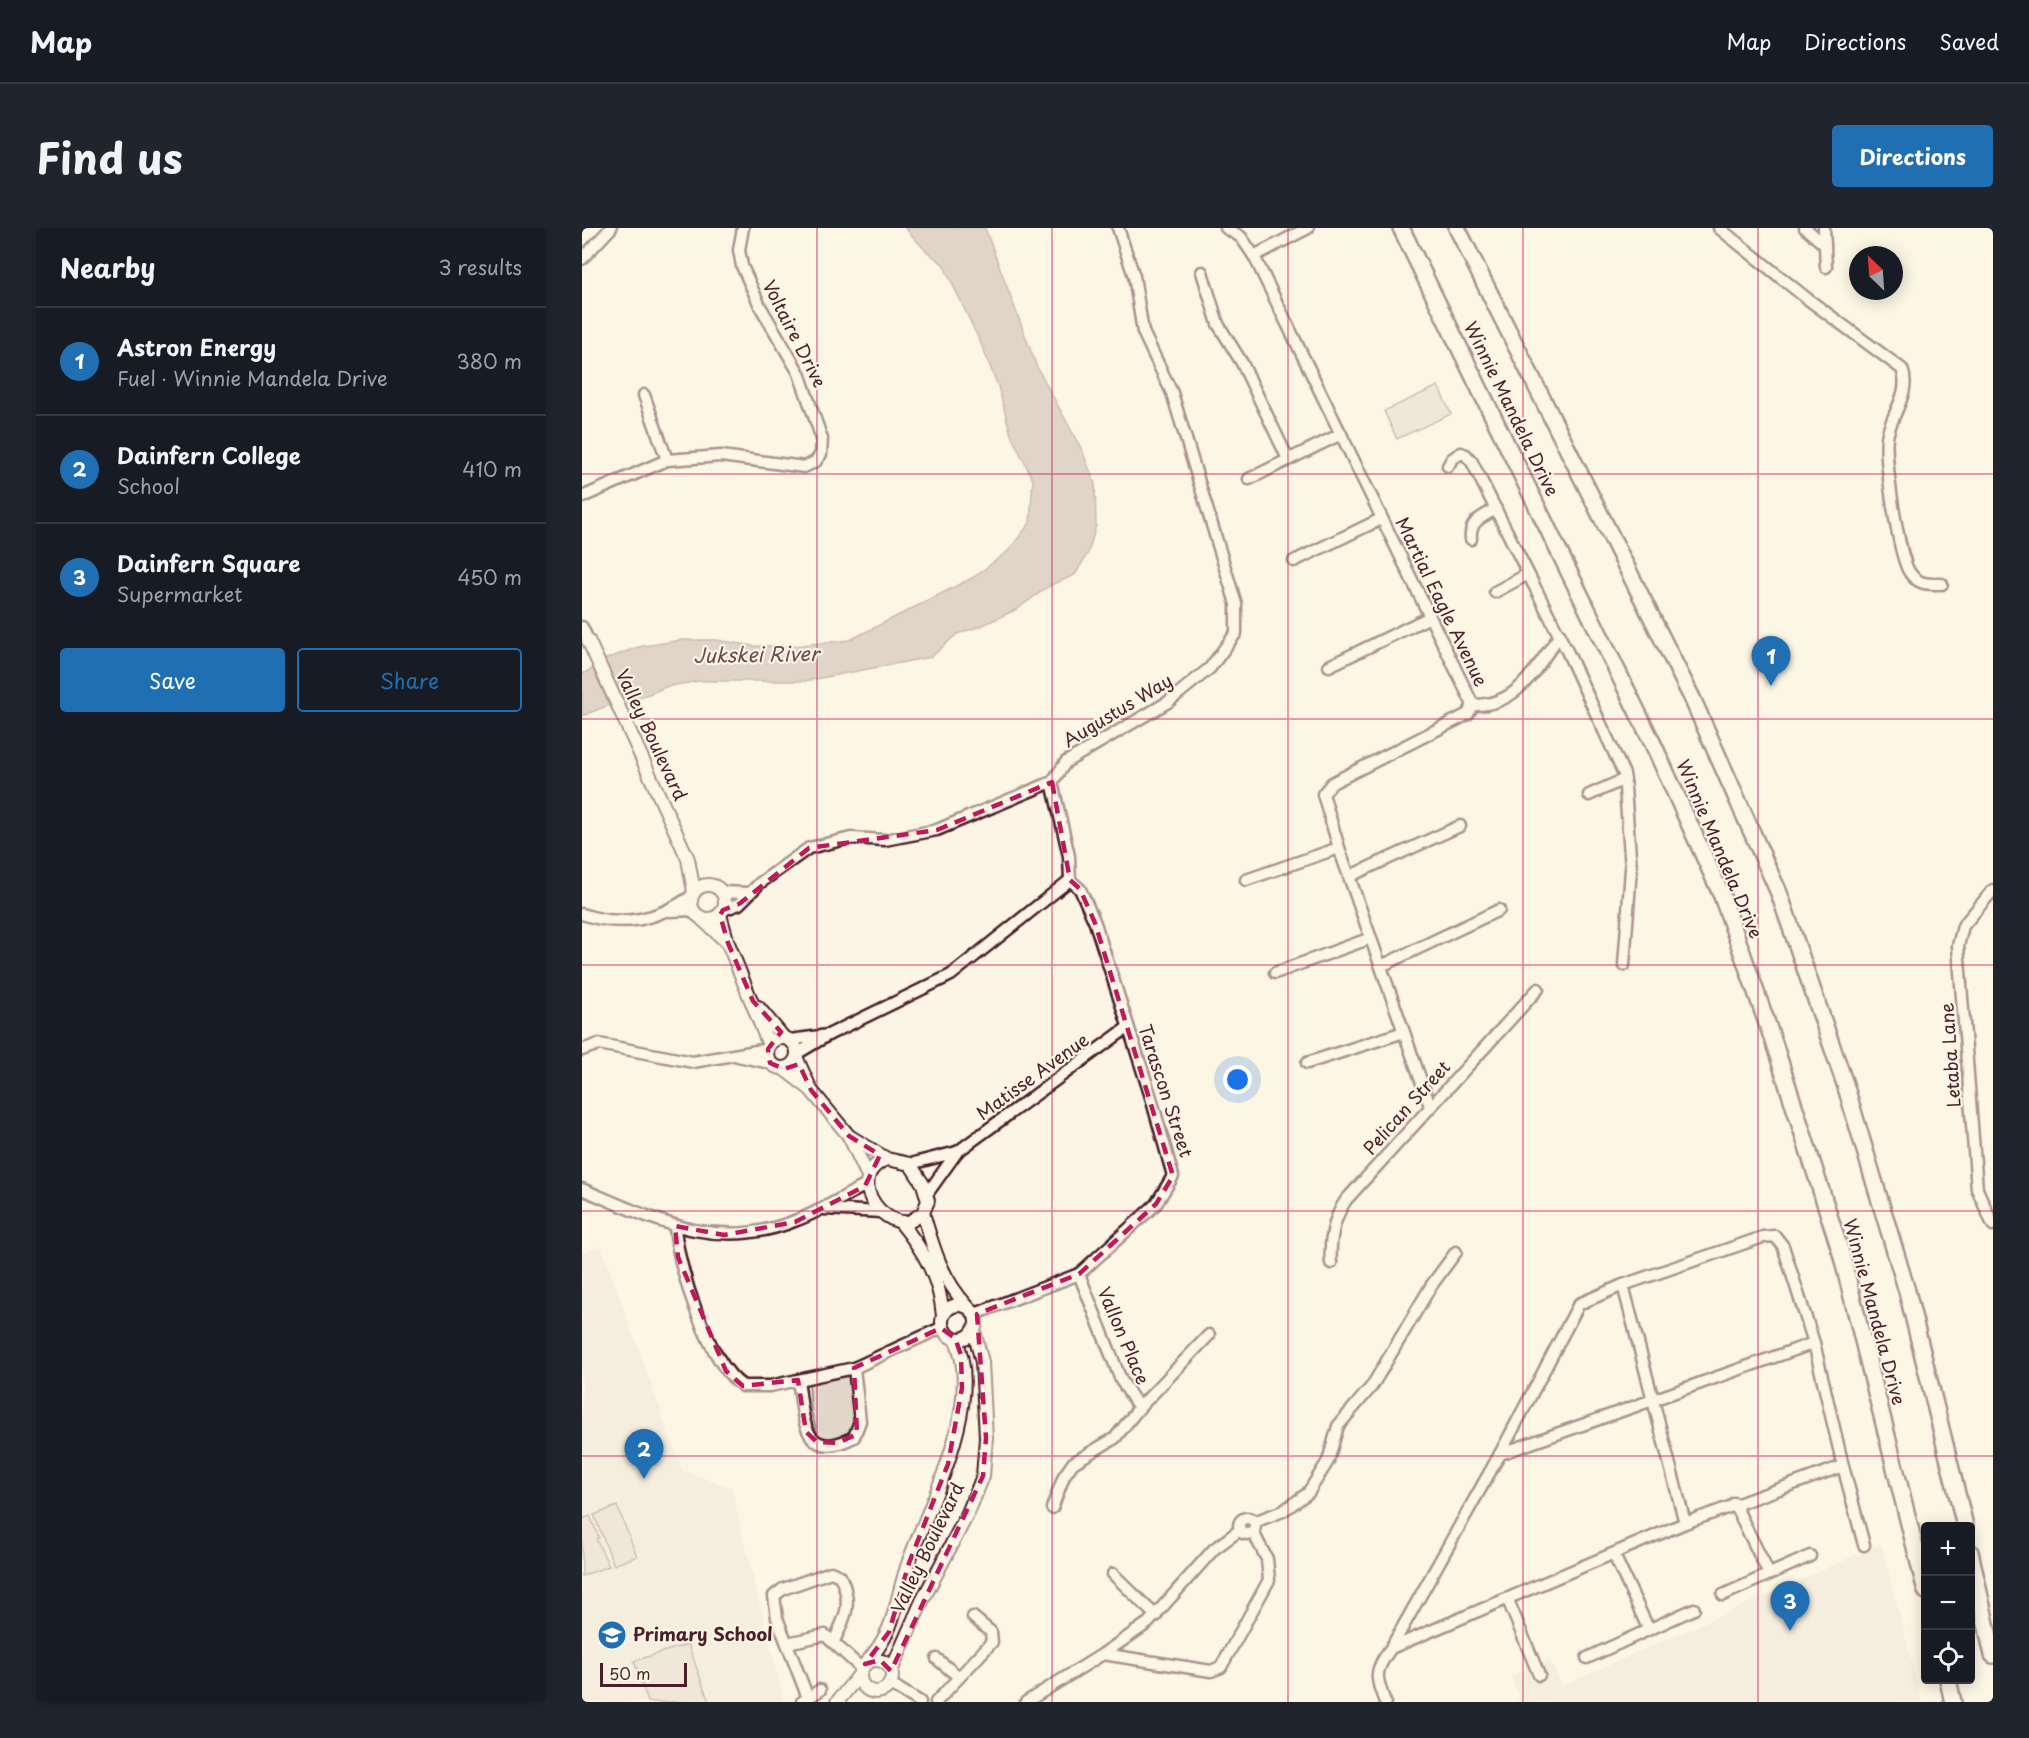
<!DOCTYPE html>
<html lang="en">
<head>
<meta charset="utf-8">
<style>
  body { margin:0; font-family:"Playpen Sans",sans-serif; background:#20242c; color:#f1f3f6 }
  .controls { position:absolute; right:18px; bottom:18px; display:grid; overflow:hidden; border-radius:6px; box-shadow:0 3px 15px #0003 }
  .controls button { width:54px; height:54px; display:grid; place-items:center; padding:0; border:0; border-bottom:2px solid #363941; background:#171b24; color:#f1f3f6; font:30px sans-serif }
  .compass { position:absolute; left:1267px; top:18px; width:54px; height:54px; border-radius:50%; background:#171b24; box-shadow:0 3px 15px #0003; rotate:335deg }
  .scale { position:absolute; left:18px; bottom:15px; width:87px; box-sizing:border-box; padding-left:6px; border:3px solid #4a1f2b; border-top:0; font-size:16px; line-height:21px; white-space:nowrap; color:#4a1f2b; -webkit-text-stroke:4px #fcf5e5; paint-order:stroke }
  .you { position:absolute; left:656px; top:852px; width:21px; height:21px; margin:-15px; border:4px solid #fff; border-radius:50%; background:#1a73e8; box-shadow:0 0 0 9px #1a73e833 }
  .badge { display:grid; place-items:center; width:39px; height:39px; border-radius:50%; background:#1f6fb2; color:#fff; font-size:20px; font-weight:700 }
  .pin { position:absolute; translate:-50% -50px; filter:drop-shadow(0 2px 3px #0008) }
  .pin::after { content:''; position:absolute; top:32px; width:21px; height:18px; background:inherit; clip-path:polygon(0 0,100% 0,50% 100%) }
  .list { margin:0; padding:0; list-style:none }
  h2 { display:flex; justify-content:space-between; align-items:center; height:78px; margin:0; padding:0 24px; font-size:26px }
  h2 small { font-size:20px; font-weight:400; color:#9ea1a6 }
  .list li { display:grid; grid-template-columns:39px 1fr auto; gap:18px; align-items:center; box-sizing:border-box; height:108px; padding:0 24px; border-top:2px solid #363941 }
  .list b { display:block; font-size:22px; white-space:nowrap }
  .list p { margin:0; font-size:20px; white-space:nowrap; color:#9ea1a6 }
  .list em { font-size:20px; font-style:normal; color:#9ea1a6 }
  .actions { display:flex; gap:12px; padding:18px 24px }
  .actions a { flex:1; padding:14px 0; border:2px solid #1f6fb2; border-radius:6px; text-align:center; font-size:21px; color:#1f6fb2 }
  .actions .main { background:#1f6fb2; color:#fff }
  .icon { flex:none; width:33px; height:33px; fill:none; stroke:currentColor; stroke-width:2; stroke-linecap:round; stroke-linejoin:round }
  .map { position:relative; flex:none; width:1411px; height:1474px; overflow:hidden; border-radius:6px }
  header { display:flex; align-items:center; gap:36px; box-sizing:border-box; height:84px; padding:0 30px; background:#171b24; border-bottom:2px solid #363941 }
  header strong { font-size:28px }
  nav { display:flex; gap:33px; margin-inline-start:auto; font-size:21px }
  .intro { display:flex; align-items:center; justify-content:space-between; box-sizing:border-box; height:144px; padding:0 36px }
  h1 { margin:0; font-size:42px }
  .button { padding:15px 27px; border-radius:6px; background:#1f6fb2; color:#fff; font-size:21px; font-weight:700 }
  main { display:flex; gap:36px; padding:0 36px }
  aside { flex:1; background:#171b24; border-radius:6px; box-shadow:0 3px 15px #0003 }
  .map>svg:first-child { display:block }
  .built { fill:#eee5d7 }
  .green { fill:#e2d5ca; stroke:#967a7a; stroke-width:1.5 }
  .water { fill:#c0aca5; stroke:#917474; stroke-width:1.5 }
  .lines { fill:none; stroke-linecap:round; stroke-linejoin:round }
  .minor-casing { stroke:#4a1f2b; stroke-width:15 }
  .tertiary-casing { stroke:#4a1f2b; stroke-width:16 }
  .secondary-casing { stroke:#4a1f2b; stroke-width:20 }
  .minor { stroke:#fcf5e5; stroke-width:10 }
  .tertiary { stroke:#fcf5e5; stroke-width:12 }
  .secondary { stroke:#fcf5e5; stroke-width:15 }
  .marked { fill:none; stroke:#c2185b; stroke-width:4.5; stroke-dasharray:12 8; stroke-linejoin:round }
  .grid { fill:none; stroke:#c2185b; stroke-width:1.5; stroke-opacity:0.55 }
  .labels { text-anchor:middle; stroke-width:4.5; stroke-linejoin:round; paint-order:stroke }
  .street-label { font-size:18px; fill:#4a1f2b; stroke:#fcf5e5 }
  .poi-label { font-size:18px; font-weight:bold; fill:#4a1f2b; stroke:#fcf5e5; text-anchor:start }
  .water-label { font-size:20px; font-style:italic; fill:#6d4950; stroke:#fcf5e5 }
</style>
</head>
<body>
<header>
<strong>Map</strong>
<nav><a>Map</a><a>Directions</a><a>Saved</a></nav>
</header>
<div class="intro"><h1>Find us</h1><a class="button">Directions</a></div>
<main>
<aside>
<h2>Nearby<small>3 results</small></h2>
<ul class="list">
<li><span class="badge">1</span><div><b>Astron Energy</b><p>Fuel · Winnie Mandela Drive</p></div><em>380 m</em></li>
<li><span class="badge">2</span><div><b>Dainfern College</b><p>School</p></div><em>410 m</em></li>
<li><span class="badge">3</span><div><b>Dainfern Square</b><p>Supermarket</p></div><em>450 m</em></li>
</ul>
<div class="actions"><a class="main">Save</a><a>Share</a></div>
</aside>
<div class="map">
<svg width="1411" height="1474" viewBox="0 0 1411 1474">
  <rect width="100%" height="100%" fill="#fcf5e5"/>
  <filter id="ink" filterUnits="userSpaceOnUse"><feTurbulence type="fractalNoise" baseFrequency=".0167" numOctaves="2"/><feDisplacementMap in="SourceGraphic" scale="12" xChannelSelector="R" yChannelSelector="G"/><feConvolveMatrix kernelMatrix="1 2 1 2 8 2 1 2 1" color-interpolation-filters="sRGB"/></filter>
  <g filter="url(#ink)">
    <g class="built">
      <path d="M19,1018L100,1242L149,1260L202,1474H0V1025Z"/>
      <path d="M1299,1316L1340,1474H932L938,1471L929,1448L943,1442L942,1438L951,1434L953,1438L967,1431L980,1458Z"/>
    </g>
    <g class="green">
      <path d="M856,158L869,186L815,211L802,183Z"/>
      <path d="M270,1147L276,1170L272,1209L253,1214L237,1211L229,1183L227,1155Z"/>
      <path d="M35,1278L55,1328L32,1337L12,1287Z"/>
      <path d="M8,1288L17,1310L14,1311L27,1338L0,1348V1291Z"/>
      <path d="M106,1416L127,1474H66L52,1433Z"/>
    </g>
    <g class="water">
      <path d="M323,0H403L455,139L500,222L513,256L514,298L506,325L493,347L467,358L435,381L399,398L375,406L349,429L223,453H117L83,459L46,475L16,434L56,419L99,412H134L172,418H210L268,412L392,349L426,323L448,295L451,252L429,207L416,158L399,116L361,36L344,23Z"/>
      <path d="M12,440L27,477L0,488V446Z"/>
    </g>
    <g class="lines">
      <g class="minor-casing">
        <g id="minor">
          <path d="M644,0L659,9L672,28L891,477L886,486L750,555L741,566L757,620L848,878"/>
          <path d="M1137,0L1223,69L1320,141C1330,165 1308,187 1305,210C1302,230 1317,331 1328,345C1336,357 1347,356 1360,356"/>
          <path d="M1223,0L1243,17"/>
          <path d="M1242,0L1244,39"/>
          <path d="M672,28L726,0"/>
          <path d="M0,31L29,0"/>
          <path d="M620,44L636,96L660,135L706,231"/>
          <path d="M62,167L85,232"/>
          <path d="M866,238L870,231L879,225L884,227L890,234L985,423L1042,546L1049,641L1042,737"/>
          <path d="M667,251L759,206"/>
          <path d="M0,269L85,232L139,228L222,239L233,234L239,226L240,211L217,145L178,78L160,38L157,22L161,0"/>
          <path d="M889,311C887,293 900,289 914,281"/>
          <path d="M712,333L799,291"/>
          <path d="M913,364L946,346"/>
          <path d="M0,399L6,412"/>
          <path d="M747,438L848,389"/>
          <path d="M891,477C937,478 953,440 978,407"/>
          <path d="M1007,567L1043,551"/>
          <path d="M768,648L878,598"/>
          <path d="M664,652L757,620"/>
          <path d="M1411,662L1381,698L1376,718L1395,961L1411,997"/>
          <path d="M140,664L166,665"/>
          <path d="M141,682L157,676L178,655L227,620L269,610L303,612L355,602L470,554L484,534L586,474L628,440L654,405V376L590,165L561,104L552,48L536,0"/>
          <path d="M88,683L111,682"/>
          <path d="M0,686C41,700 75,692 110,668"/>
          <path d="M799,738L917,682"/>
          <path d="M693,745L789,710"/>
          <path d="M208,812L246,807"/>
          <path d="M0,822L17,816L111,834L186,821"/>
          <path d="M216,825L246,807L369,747L488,652"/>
          <path d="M156,828L188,835"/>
          <path d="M725,835L822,804"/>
          <path d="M328,936L375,924"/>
          <path d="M0,961C73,992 136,1025 215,992C240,983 261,968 285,957"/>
          <path d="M345,966L375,924L545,800"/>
          <path d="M242,981L299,984"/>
          <path d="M93,998C95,1038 127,1137 161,1158H188L272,1140L361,1099"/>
          <path d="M749,1035C747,1014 752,989 764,972L956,761"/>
          <path d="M497,1046L539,1152L557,1180"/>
          <path d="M1041,1057L1103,1295"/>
          <path d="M393,1086L497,1046L574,976L591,948L568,866L513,695L498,661L488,652L487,628L470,554"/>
          <path d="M216,1152C222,1187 219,1236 272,1209L278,1193L272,1140"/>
          <path d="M918,1226L1232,1115"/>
          <path d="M1261,1238L1282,1317"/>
          <path d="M1152,1275L1187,1346"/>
          <path d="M470,1280L482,1248L491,1235L533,1210L557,1180L627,1107"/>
          <circle cx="665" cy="1298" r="8"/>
          <path d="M672,1294L701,1283L726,1265L746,1233L756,1198L790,1158L849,1058L874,1024"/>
          <path d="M1032,1327L1066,1400"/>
          <path d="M531,1346L574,1388"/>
          <path d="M1141,1367L1228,1328"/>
          <path d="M926,1372L957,1447"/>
          <path d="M205,1415L243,1407L280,1441"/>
          <path d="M521,1426L566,1395L632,1321L658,1302"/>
          <path d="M1005,1430L1112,1381"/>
          <path d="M355,1431L377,1449"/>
          <path d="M307,1455L338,1474"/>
          <path d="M226,1470L195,1390L192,1368L201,1361L249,1344L258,1348C271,1375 264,1388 252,1413"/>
          <path d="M220,1474L238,1462"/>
          <path d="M354,1474L410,1414L409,1404L391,1389"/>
          <path d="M444,1474L521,1426L629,1443L639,1439L687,1352L685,1331L671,1304"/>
          <path d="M803,1474C793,1448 792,1443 809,1420L918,1226L997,1076L1041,1057L1181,1009L1193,1008L1201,1018L1232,1115L1261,1238L1103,1295L809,1420"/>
        </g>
      </g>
      <g class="tertiary-casing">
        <g id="tertiary">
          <path d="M6,412L106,631L112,664"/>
          <circle cx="126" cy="674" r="17"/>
          <path d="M138,687L146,715L187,817"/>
          <path d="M120,691L146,715"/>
          <path d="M176,779L202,810"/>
          <circle cx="200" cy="825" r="15"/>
          <path d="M215,831L229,862L267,908L285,946"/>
          <path d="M202,841L228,861"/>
          <path d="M267,908L305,931L328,936L341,956L346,973L341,985L327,994C297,998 263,947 305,931"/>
          <path d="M341,985C351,1020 360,1051 385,1078"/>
          <path d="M319,995C342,1023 358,1051 361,1088"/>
          <circle cx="377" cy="1094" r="17"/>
          <circle cx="294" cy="1448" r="16"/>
          <path d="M283,1436C316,1401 312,1374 327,1333C349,1273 403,1173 373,1110"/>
          <path d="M309,1443L340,1373L386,1285L401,1248L404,1210L400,1134L392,1103"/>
          <path d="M255,1474L278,1446"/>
        </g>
      </g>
      <g class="secondary-casing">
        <g id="secondary">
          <path d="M819,0L1072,518L1140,668L1192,815L1259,1025L1344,1363"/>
          <path d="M875,0L1110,470L1197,665L1263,856L1325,1063L1383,1298"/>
          <path d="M1388,1324L1411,1427"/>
          <path d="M1366,1452L1371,1474"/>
        </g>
      </g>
      <use href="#minor" class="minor"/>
      <use href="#tertiary" class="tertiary"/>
      <use href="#secondary" class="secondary"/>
    </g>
  </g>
  <path d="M0 0H1411V1474H0ZM470,554L488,652L498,661L513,695L591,948L574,976L497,1046L395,1086L404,1210L401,1248L309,1443L298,1432L283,1436L307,1404L327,1335L366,1236L380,1160L379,1127L373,1110L359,1100L272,1140L275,1206L256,1215L235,1214L224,1204L216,1152L161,1158L144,1143L96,1029L93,998L142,1007L213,994L283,958L298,927L267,908L229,862L217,836L202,841L188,835L186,821L199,804L171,773L146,715L138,687L141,682L157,676L227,620L355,602Z" fill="#fcf5e5" fill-opacity=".55" fill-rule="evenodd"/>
  <path class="marked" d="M470,554L488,652L498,661L513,695L591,948L574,976L497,1046L395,1086L404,1210L401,1248L309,1443L298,1432L283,1436L307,1404L327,1335L366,1236L380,1160L379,1127L373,1110L359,1100L272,1140L275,1206L256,1215L235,1214L224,1204L216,1152L161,1158L144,1143L96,1029L93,998L142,1007L213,994L283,958L298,927L267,908L229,862L217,836L202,841L188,835L186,821L199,804L171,773L146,715L138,687L141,682L157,676L227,620L355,602Z"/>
  <path class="grid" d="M235,0V1474M470,0V1474M706,0V1474M941,0V1474M1176,0V1474M0,246H1411M0,491H1411M0,737H1411M0,983H1411M0,1228H1411"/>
  <defs>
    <g id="school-disc" transform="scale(1.5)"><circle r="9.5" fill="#1f6fb2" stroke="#fcf5e5"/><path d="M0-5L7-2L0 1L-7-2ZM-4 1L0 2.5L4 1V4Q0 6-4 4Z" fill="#fff"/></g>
  </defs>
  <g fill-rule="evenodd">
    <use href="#school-disc" x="30" y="1407"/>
  </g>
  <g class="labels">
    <g class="street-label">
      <text transform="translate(212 106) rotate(63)" y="6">Voltaire Drive</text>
      <text transform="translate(929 181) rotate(64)" y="6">Winnie Mandela Drive</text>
      <text transform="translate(859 374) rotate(64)" y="6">Martial Eagle Avenue</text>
      <text transform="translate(536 483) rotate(-31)" y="6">Augustus Way</text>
      <text transform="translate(69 507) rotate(65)" y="6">Valley Boulevard</text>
      <text transform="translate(1137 621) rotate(67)" y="6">Winnie Mandela Drive</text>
      <text transform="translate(1369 827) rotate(-94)" y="6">Letaba Lane</text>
      <text transform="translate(451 849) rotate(-36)" y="6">Matisse Avenue</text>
      <text transform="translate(583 863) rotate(72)" y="6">Tarascon Street</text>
      <text transform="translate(825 880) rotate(-48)" y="6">Pelican Street</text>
      <text transform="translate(1292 1084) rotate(75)" y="6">Winnie Mandela Drive</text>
      <text transform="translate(541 1108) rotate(67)" y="6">Vallon Place</text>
      <text transform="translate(346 1320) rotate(-64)" y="6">Valley Boulevard</text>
    </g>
    <g class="poi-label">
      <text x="51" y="1413">Primary School</text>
    </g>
    <g class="water-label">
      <text transform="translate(174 427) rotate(-1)" y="7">Jukskei River</text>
    </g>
  </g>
</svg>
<div class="controls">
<button>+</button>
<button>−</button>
<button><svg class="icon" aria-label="locate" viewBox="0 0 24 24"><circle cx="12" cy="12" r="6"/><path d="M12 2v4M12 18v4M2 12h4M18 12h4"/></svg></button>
</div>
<svg class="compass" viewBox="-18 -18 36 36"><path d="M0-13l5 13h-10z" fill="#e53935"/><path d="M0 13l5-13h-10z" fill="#9ea1a6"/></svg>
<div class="scale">50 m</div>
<div class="you"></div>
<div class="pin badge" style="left:1189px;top:458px">1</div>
<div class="pin badge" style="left:62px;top:1251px">2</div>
<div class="pin badge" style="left:1208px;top:1403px">3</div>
</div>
</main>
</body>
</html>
